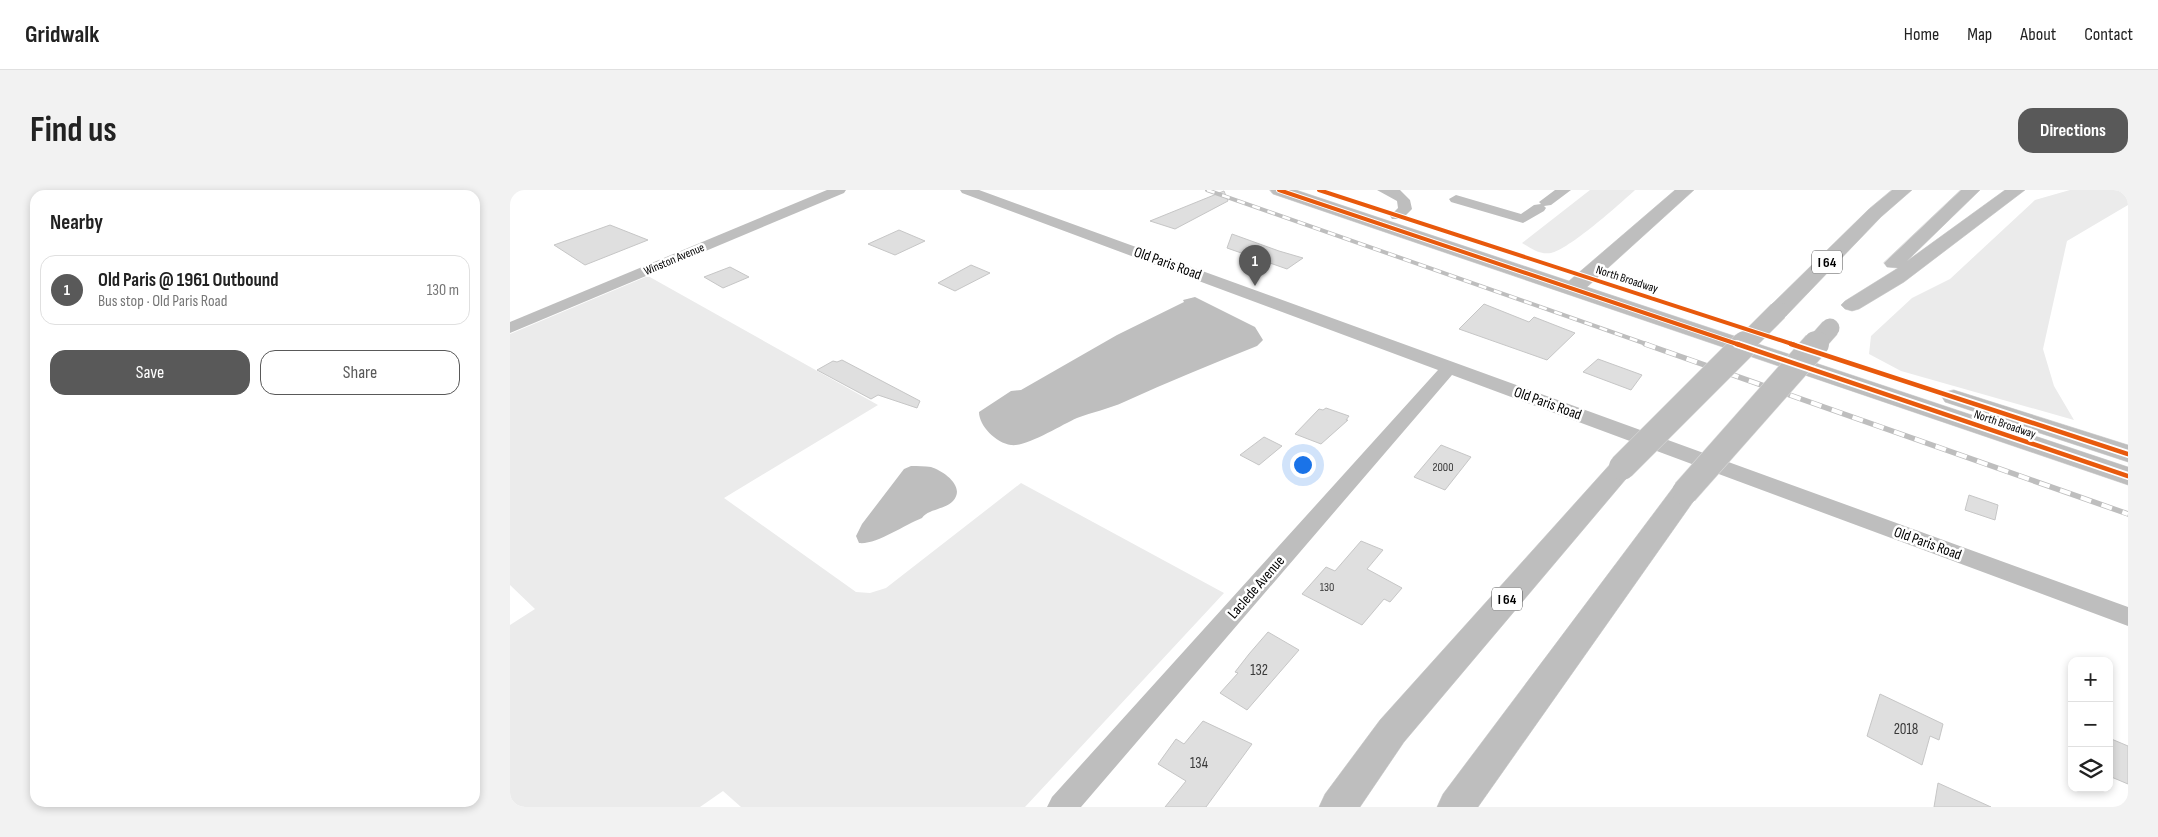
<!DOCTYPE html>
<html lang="en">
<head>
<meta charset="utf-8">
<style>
  body { margin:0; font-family:"Sofia Sans Condensed",sans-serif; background:#f2f2f2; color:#222 }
  .controls { position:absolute; right:15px; bottom:15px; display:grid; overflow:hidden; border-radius:10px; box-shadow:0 2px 8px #0003 }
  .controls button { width:45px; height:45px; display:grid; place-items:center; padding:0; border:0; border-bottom:1px solid #e0e0e0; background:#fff; color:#222; font:25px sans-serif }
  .you { position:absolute; left:792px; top:274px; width:18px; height:18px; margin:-12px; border:4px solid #fff; border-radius:50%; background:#1a73e8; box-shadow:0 0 0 8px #1a73e833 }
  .badge { display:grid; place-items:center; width:32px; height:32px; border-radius:50%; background:#595959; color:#fff; font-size:16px; font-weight:700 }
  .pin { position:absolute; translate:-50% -41px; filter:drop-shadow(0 1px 2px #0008) }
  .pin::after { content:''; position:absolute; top:26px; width:18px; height:15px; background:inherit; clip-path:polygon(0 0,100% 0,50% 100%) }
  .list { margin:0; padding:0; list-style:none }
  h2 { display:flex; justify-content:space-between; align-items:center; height:65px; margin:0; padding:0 20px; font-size:21px }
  h2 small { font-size:16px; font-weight:400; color:#767676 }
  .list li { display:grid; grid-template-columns:32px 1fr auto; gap:15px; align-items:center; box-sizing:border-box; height:70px; margin:0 10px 10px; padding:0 10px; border:1px solid #e0e0e0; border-radius:15px }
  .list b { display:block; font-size:19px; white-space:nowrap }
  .list p { margin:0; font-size:16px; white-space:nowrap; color:#767676 }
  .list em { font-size:16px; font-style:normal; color:#767676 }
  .actions { display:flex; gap:10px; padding:15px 20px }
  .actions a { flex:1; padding:11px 0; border:1px solid #595959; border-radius:15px; text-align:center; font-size:18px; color:#595959 }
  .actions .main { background:#595959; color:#fff }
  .icon { flex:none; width:28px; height:28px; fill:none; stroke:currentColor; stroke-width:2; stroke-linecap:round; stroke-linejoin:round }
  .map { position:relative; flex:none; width:1618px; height:617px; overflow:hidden; border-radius:15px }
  header { display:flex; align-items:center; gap:30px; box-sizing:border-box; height:70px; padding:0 25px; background:#fff; border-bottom:1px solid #e0e0e0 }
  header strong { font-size:24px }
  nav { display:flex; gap:28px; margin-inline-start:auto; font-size:18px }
  .intro { display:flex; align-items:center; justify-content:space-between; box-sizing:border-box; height:120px; padding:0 30px }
  h1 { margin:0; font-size:35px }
  .button { padding:12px 22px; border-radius:15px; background:#595959; color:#fff; font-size:18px; font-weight:700 }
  main { display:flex; gap:30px; padding:0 30px }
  aside { flex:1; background:#fff; border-radius:15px; box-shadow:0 2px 8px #0003 }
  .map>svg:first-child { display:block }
  .green { fill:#ebebeb }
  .water { fill:#bebebe }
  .building { fill:#dfdfdf; stroke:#c6c6c6 }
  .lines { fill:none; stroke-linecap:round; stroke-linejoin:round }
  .highway-casing { stroke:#dbdbdb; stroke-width:1 }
  .minor { fill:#bebebe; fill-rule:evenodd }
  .highway { fill:#bebebe; fill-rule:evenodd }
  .rail-far1-casing { stroke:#bebebe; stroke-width:4 }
  .rail-casing { stroke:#bebebe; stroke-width:5.5 }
  .rail-far1 { stroke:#fff; stroke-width:2.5; stroke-dasharray:8; stroke-linecap:butt }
  .rail { stroke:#fff; stroke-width:4; stroke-dasharray:11; stroke-linecap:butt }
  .highway-bridge-far1-casing { stroke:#dbdbdb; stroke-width:20; stroke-linecap:butt }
  .highway-bridge-casing { stroke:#dbdbdb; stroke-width:27; stroke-linecap:butt }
  .highway-bridge-far1 { stroke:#bebebe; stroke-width:19 }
  .highway-bridge { stroke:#bebebe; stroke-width:26 }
  .cycleway-far1-casing { stroke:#fff; stroke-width:6 }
  .cycleway-casing { stroke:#fff; stroke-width:8 }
  .cycleway-far1 { stroke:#e8590c; stroke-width:4 }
  .cycleway { stroke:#e8590c; stroke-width:4.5 }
  .labels { text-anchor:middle; stroke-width:5; stroke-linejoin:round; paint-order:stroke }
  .far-street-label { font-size:12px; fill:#000; stroke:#fff }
  .number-label { font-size:12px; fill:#383838 }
  .shield { fill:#fff; stroke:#4c4c4c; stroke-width:1 }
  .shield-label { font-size:14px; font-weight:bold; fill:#000 }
  .street-label { font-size:15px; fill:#000; stroke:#fff }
  .near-number-label { font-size:15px; fill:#383838 }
</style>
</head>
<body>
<header>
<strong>Gridwalk</strong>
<nav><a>Home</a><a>Map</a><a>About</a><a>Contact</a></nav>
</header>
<div class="intro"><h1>Find us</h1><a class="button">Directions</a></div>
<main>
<aside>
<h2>Nearby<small></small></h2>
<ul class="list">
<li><span class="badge">1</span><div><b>Old Paris @ 1961 Outbound</b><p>Bus stop · Old Paris Road</p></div><em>130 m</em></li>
</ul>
<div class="actions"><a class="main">Save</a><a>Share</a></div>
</aside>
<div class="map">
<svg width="1618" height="617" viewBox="0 0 1618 617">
  <rect width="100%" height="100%" fill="#fff"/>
  <g class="green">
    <path d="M1080,0H1125C1110,14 1058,60 1041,63C1030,65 1021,58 1012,53Z"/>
    <path d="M1560,0H1618V15L1557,51L1533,159L1544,196L1564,230L1391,181L1359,164L1361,146L1402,108L1440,89L1525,10Z"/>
    <path d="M138,86L368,215L214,308L346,402L360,403L376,398L511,293L714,403L515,617H231L213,601L190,617H0V435L25,419L0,395V144Z"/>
  </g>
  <g class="water">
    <path d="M685,107L745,137L753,150L747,156C702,174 658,192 614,212C599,219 582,222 567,228C551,235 517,257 501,255C486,253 469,236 469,222L501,201L511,200L607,145L674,112L673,110Z"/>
    <path d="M401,276C408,276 415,276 421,277C434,281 456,297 443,311C434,320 418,319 412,328C394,335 366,355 349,353L346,346L352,334L394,279Z"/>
  </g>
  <g class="building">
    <path d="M714,1L718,11L665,39L640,31Z"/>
    <path d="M100,35L138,50L75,75L44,55Z"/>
    <path d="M389,40L415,51L385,65L358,54Z"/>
    <path d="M722,44L769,61L793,68L777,79L717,58Z"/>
    <path d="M461,75L480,83L445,101L428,93Z"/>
    <path d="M220,77L239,87L213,98L194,87Z"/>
    <path d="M974,114L1019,132L1024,127L1065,143L1037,170L949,139Z"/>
    <path d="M1088,169L1132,185L1121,200L1073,182Z"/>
    <path d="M332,170L410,211L407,218L368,205L361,209L307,180L323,171L327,172Z"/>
    <path d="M816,218L839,226L836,230H838L811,254L785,244L809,219L813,220Z"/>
    <path d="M754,247L772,256L749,275L730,265Z"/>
    <path d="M931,255L961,267L935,300L904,287Z"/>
    <path d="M1459,305L1488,315L1485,330L1455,320Z"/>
    <path d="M851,351L873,360L857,379L892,398L880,412L874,409L852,435L792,404L816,377L825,381Z"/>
    <path d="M758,442L789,460L737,520L710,503L728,483L725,482L739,464Z"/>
    <path d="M1370,504L1433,534L1429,550L1420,546L1412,575L1357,546Z"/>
    <path d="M693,531L742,554L696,617H655L676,591L648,574L666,549L674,554Z"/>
    <path d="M1599,548L1618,556V594L1599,586Z"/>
    <path d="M1428,593L1481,617H1424Z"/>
  </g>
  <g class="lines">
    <g class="highway-casing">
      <g id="highway">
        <path d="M760,0H786L1059,91L1165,0H1184L1077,97L1618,277V295L763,4Z"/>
        <path d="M1382,0H1402L1371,27L1276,126L1268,127L1260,126L1257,121L1260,116L1359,19Z"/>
        <path d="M1451,0H1470L1397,71L1495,0H1515L1394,92L1349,119L1342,121L1335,119L1331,115L1335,111L1388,78L1377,77L1374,73Z"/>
        <path d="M1444,200L1618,255V272L1435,212L1432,207L1435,202Z"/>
        <path d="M1112,268L1121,271L1125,277L1121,283L894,552L850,617H809L815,604L870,530L1103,271Z"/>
        <path d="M1175,293L1185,295L1189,302L1185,309L968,617H927L933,604L1165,295Z"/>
      </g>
    </g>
    <g class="minor">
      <path d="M317,0H336L334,3L0,143V132Z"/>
      <path d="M450,0H469L1618,417V436L942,185L571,617H537L542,607L928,180L452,3Z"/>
      <path d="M867,0H890L900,10L902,19L892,29H882L880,26L888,18L887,11Z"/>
      <path d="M1045,0H1061L1041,15L1034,16L1036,18L1034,21L1013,33L941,12L939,9L946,5L1011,24L1024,15L1031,14L1029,12Z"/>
    </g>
    <use href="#highway" class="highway"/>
    <g class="rail-far1-casing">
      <path id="rail-far1" d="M697,0L1139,155"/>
    </g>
    <g class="rail-casing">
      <path id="rail" d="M1135,154L1618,324"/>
    </g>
    <use href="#rail-far1" class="rail-far1"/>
    <use href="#rail" class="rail"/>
    <g class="highway-bridge-far1-casing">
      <g id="highway-bridge-far1">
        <path d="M1234,155L1268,121"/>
        <path d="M1305,155L1320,138"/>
      </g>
    </g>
    <g class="highway-bridge-casing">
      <g id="highway-bridge">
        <path d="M1112,277L1235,154"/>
        <path d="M1175,302L1306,154"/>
      </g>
    </g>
    <use href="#highway-bridge-far1" class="highway-bridge-far1"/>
    <use href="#highway-bridge" class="highway-bridge"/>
    <g class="cycleway-far1-casing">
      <g id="cycleway-far1">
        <path d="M769,0L1230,155"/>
        <path d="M809,0L1285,155"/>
      </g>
    </g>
    <g class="cycleway-casing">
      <g id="cycleway">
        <path d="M1227,154L1618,286"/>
        <path d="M1281,154L1618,264"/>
      </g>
    </g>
    <use href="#cycleway-far1" class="cycleway-far1"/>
    <use href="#cycleway" class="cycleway"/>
  </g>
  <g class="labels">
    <g class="far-street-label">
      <text transform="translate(164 69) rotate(-23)" y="4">Winston Avenue</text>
      <text transform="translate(1117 89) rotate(18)" y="4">North Broadway</text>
      <text transform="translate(1495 234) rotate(19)" y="4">North Broadway</text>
    </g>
    <g class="number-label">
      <text x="933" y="281">2000</text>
      <text x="817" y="401">130</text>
    </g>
    <g class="shield">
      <rect x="1302" y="60.5" width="30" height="23" rx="4"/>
      <rect x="982" y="397.5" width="30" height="23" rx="4"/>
    </g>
    <g class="shield-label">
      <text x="1317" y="77">I 64</text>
      <text x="997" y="414">I 64</text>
    </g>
    <g class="street-label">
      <text transform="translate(658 73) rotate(20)" y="5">Old Paris Road</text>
      <text transform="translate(1038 213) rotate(20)" y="5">Old Paris Road</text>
      <text transform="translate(1418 353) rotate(20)" y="5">Old Paris Road</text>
      <text transform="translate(746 397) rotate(-49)" y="5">Laclede Avenue</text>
    </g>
    <g class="near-number-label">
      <text x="749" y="485">132</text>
      <text x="1396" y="544">2018</text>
      <text x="689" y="578">134</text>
    </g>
  </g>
</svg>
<div class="controls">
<button>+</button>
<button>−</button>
<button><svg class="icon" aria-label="layers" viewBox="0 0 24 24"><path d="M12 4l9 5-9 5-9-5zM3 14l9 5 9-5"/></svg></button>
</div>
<div class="you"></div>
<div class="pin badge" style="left:745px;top:96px">1</div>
</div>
</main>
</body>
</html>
